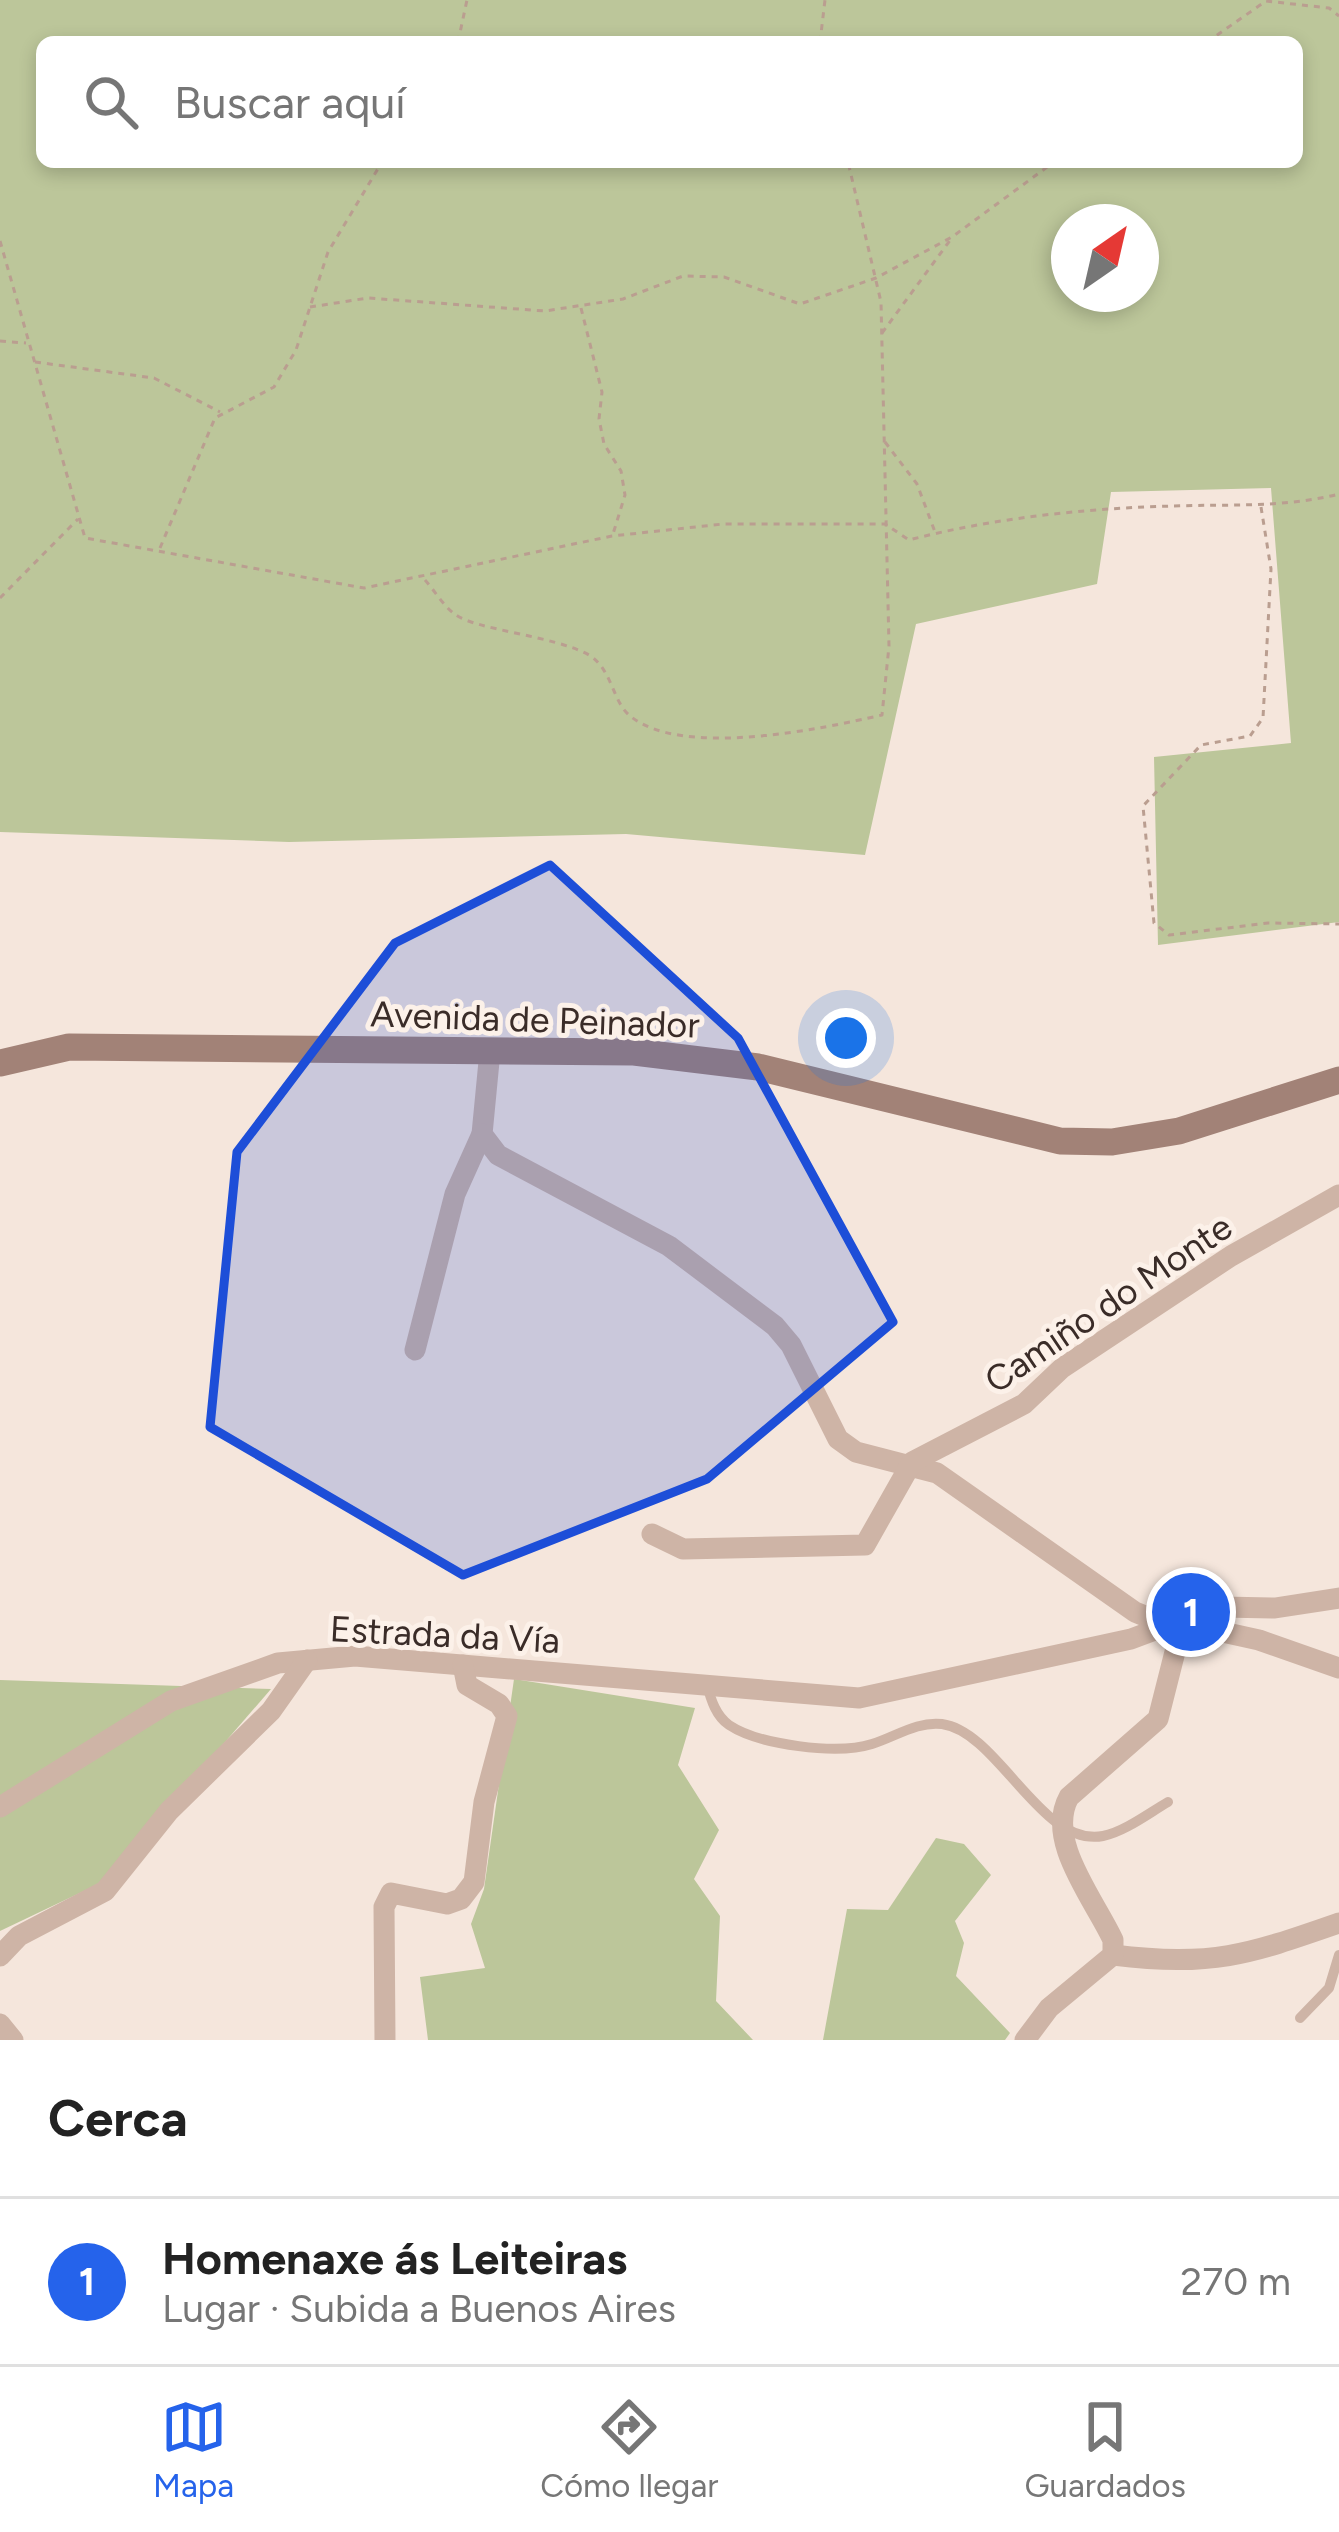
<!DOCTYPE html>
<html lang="es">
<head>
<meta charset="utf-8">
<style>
  body { margin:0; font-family:Figtree,sans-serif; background:#f2f2f2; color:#222 }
  .compass { position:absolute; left:1051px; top:204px; width:108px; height:108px; border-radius:50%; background:#fff; box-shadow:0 6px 18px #0003; rotate:34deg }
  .you { position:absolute; left:846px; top:1038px; width:42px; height:42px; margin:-30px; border:9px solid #fff; border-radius:50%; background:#1a73e8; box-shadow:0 0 0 18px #1a73e833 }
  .badge { display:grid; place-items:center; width:78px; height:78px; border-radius:50%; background:#2563eb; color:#fff; font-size:39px; font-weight:700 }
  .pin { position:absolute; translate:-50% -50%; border:6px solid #fff; box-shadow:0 3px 12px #0006 }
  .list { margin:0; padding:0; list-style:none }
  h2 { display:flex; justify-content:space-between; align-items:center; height:156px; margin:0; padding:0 48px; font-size:51px }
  h2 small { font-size:39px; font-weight:400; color:#767676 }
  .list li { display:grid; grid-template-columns:78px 1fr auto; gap:36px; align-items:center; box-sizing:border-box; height:168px; padding:0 48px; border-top:3px solid #e0e0e0 }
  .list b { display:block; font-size:45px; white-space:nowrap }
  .list p { margin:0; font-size:39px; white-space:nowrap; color:#767676 }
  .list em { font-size:39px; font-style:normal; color:#767676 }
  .icon { flex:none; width:66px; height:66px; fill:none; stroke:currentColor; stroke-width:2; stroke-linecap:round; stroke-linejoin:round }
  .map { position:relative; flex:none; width:1339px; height:2040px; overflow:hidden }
  .search { position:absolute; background:#fff; box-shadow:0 6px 18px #0003; left:36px; right:36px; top:36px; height:132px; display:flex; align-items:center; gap:30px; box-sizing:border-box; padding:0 42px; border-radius:18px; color:#767676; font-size:45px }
  .sheet { height:324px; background:#fff }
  nav { display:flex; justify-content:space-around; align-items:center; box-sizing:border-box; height:168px; border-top:3px solid #e0e0e0; background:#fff; font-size:33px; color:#767676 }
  nav a { display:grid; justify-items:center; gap:6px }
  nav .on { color:#2563eb }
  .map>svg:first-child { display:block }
  .green { fill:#bcc69a; fill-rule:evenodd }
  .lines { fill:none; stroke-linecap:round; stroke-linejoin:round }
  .path { stroke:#ba9e90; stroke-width:3; stroke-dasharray:6 6; stroke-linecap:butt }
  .lane { stroke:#ceb4a6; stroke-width:10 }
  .street { stroke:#ceb4a6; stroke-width:21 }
  .secondary { stroke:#a28277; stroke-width:27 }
  .marked { fill:#1d4ed8; fill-opacity:0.2; stroke:#1d4ed8; stroke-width:9; stroke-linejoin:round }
  .labels { text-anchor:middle; stroke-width:10; stroke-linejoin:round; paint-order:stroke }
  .street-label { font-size:36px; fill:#3a2c28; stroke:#fcf1e9 }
</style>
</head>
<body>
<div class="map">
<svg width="1339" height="2040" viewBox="0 0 1339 2040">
  <rect width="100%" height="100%" fill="#f5e6dc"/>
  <g class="green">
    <path d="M0,0H1339V922L1158,945L1154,757L1291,743L1271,488L1111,492L1097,584L916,624L865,855L626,834L289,842L0,832ZM1297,42V162H42V42ZM1141,222V294H1069V222Z"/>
    <path d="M514,1679L695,1708L678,1765L719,1830L694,1879L720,1916L716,2001L753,2040H428L420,1977L485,1968L471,1924L484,1889Z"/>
    <path d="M0,1680L271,1689L105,1881L0,1931Z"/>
    <path d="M936,1838L964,1844L991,1875L955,1921L964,1943L956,1976L1010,2033L1005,2040H823L847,1909L888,1910Z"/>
  </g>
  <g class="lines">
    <g class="path">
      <path d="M458,42L467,0"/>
      <path d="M820,42L825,0"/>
      <path d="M1207,42L1266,1L1329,8L1339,16"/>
      <path d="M0,241L85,538L364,588L612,536L723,524H885L909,540C993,518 1088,508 1174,506C1232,504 1283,508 1339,494"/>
      <path d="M310,307L368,298L545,311L623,299L683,276L724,277L800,304L876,278L952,237L1054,162"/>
      <path d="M581,308L602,392L599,419L604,444L621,471L625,495L613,534"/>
      <path d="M882,333L951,239"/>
      <path d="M0,341L26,343"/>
      <path d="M35,362L154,378L220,412"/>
      <path d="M885,442L917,484L935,532"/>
      <path d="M1261,507L1271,569L1263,718L1250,736L1201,745L1143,806L1154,923L1169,935L1268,923L1339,924"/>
      <path d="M160,548L215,418L274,387L296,350L328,252L382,162"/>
      <path d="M425,580C435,591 444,607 456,615C477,630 555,636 589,655C612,669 612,700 629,715C680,759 821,729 882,715L889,646L881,302L848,162"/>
      <path d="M0,598L78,519"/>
    </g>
    <g class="lane">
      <path d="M707,1685C711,1700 716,1716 729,1725C759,1745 837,1755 872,1744C895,1737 917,1721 942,1724C999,1732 1041,1848 1103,1836C1124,1832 1149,1813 1168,1802"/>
      <path d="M1300,2018L1329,1988L1339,1955"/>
    </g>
    <g class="street">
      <path d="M490,1051L482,1134L498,1155L669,1246L775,1326L791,1345L838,1439L856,1452L937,1473L1135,1612L1157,1621"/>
      <path d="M415,1350L455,1194L482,1134"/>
      <path d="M652,1534L683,1549L865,1545L912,1462L1024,1404L1062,1368L1231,1256L1339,1195"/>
      <path d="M1202,1586L1217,1592L1220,1619C1199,1638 1177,1641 1157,1621L1170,1594Z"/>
      <path d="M1222,1607L1275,1608L1339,1598"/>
      <path d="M1209,1629L1259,1640L1339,1668"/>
      <path d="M0,1807L171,1701L278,1663L355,1656L859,1698L1131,1639L1163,1627"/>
      <path d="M1113,1955C1213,1967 1247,1955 1339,1923"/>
      <path d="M0,1956L19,1936L105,1891L169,1811L271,1711L307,1660"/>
      <path d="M0,2024L13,2040"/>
      <path d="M385,2040L384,1907L391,1893L447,1904L461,1899L474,1882L484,1802L507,1716L499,1704L467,1685L463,1665"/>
      <path d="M1025,2040L1049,2008L1113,1955V1940C1094,1899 1045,1840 1069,1797L1158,1719L1179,1636"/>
    </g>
    <path class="secondary" d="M0,1063L69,1047L634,1052L758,1067L1060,1141L1112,1142L1179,1131L1339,1080"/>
  </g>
  <path class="marked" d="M550,865L738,1038L893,1322L707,1479L463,1575L210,1427L237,1152L395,943Z"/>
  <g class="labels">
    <g class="street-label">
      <text transform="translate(535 1019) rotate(2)" y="13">Avenida de Peinador</text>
      <text transform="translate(1108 1303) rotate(-34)" y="13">Camiño do Monte</text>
      <text transform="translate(445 1634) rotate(3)" y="13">Estrada da Vía</text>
    </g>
  </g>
</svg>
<svg class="compass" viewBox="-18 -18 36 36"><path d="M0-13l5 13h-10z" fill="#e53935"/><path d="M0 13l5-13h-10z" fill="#767676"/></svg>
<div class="you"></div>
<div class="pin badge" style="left:1191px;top:1612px">1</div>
<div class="search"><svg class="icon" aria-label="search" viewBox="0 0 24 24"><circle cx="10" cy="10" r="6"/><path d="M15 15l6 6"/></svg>Buscar aquí</div>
</div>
<section class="sheet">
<h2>Cerca<small></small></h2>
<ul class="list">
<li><span class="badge">1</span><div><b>Homenaxe ás Leiteiras</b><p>Lugar · Subida a Buenos Aires</p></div><em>270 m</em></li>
</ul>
</section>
<nav>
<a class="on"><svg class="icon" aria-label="map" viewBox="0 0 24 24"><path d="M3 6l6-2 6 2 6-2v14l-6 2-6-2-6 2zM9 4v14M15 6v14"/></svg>Mapa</a>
<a><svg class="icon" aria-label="directions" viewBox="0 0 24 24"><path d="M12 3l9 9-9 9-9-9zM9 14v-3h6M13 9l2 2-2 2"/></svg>Cómo llegar</a>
<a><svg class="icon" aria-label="saved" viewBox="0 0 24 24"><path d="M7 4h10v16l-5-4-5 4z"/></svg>Guardados</a>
</nav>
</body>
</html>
